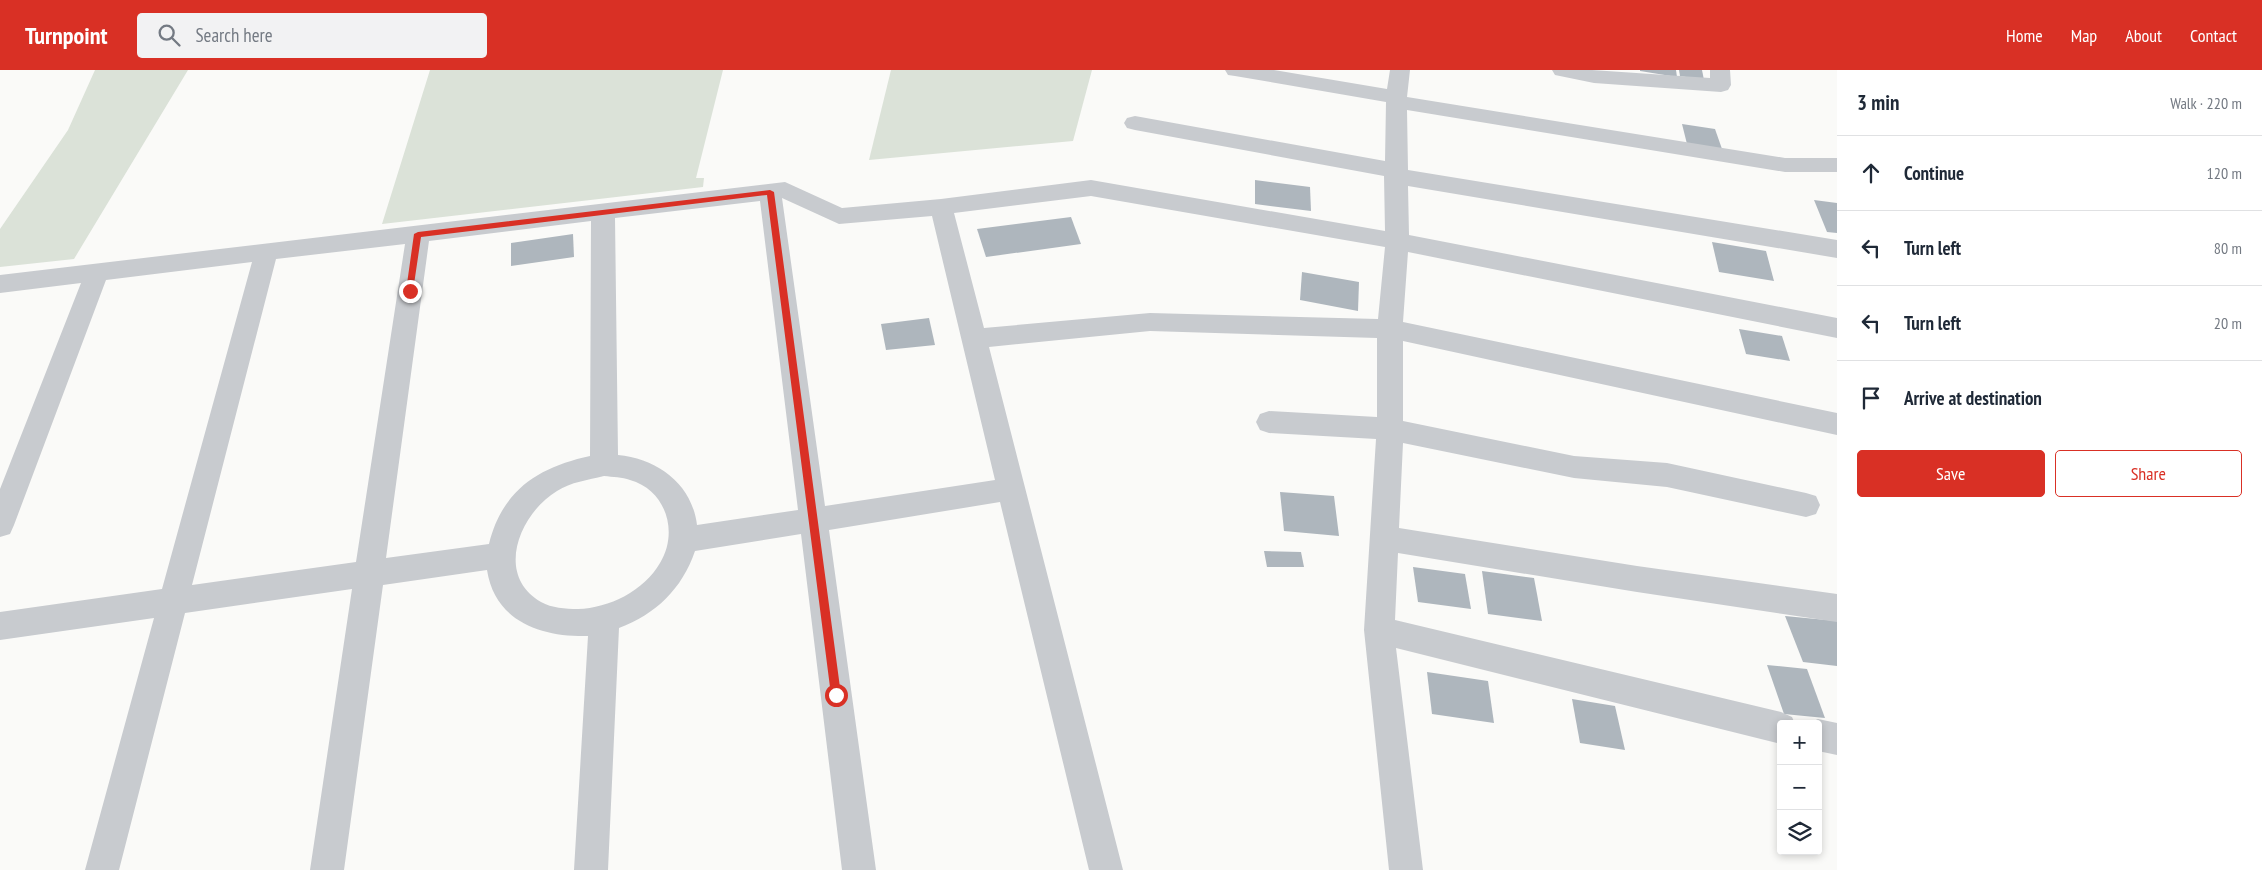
<!DOCTYPE html>
<html lang="en">
<head>
<meta charset="utf-8">
<style>
  body { margin:0; font-family:"PT Sans Narrow",sans-serif; background:#f2f2f3; color:#1f2937 }
  .controls { position:absolute; right:15px; bottom:15px; display:grid; overflow:hidden; border-radius:5px; box-shadow:0 2px 8px #0003 }
  .controls button { width:45px; height:45px; display:grid; place-items:center; padding:0; border:0; border-bottom:1px solid #e0e1e3; background:#fff; color:#1f2937; font:25px sans-serif }
  .stop { position:absolute; width:15px; height:15px; margin:-11px; border:4px solid #d93025; border-radius:50%; background:#fff }
  .stop.end { background:#d93025; border-color:#fff; box-shadow:0 1px 5px #0008 }
  .list { margin:0; padding:0; list-style:none }
  h2 { display:flex; justify-content:space-between; align-items:center; height:65px; margin:0; padding:0 20px; font-size:21px }
  h2 small { font-size:16px; font-weight:400; color:#747a83 }
  .list li { display:grid; grid-template-columns:32px 1fr auto; gap:15px; align-items:center; box-sizing:border-box; height:75px; padding:0 20px; border-top:1px solid #e0e1e3 }
  .list b { display:block; font-size:19px; white-space:nowrap }
  .list em { font-size:16px; font-style:normal; color:#747a83 }
  .actions { display:flex; gap:10px; padding:15px 20px }
  .actions a { flex:1; padding:11px 0; border:1px solid #d93025; border-radius:5px; text-align:center; font-size:18px; color:#d93025 }
  .actions .main { background:#d93025; color:#fff }
  .icon { flex:none; width:28px; height:28px; fill:none; stroke:currentColor; stroke-width:2; stroke-linecap:round; stroke-linejoin:round }
  .map { position:relative; flex:none; width:1837px; height:800px; overflow:hidden }
  header { display:flex; align-items:center; gap:30px; box-sizing:border-box; height:70px; padding:0 25px; background:#d93025; color:#fff }
  header strong { font-size:24px }
  nav { display:flex; gap:28px; margin-inline-start:auto; font-size:18px }
  .search { width:350px; height:45px; background:#f2f2f3; display:flex; align-items:center; gap:12px; box-sizing:border-box; padding:0 18px; border-radius:5px; color:#747a83; font-size:19px }
  main { display:flex }
  aside { flex:1; background:#fff }
  .map>svg:first-child { display:block }
  .green { fill:#dbe2d8 }
  .building { fill:#aeb6bd }
  .lines { fill:none; stroke-linecap:round; stroke-linejoin:round }
  .street { fill:#c8cbcf; fill-rule:evenodd }
  .route { fill:#d93025 }
</style>
</head>
<body>
<header>
<strong>Turnpoint</strong>
<div class="search"><svg class="icon" aria-label="search" viewBox="0 0 24 24"><circle cx="10" cy="10" r="6"/><path d="M15 15l6 6"/></svg>Search here</div>
<nav><a>Home</a><a>Map</a><a>About</a><a>Contact</a></nav>
</header>
<main>
<div class="map">
<svg width="1837" height="800" viewBox="0 0 1837 800">
  <rect width="100%" height="100%" fill="#fafaf8"/>
  <g class="green">
    <path d="M95,0H188L74,189L0,197V159L68,60Z"/>
    <path d="M430,0H723L696,108H704L703,117L382,154Z"/>
    <path d="M891,0H1092L1073,71L869,90Z"/>
  </g>
  <g class="building">
    <path d="M1640,0H1676L1677,7L1640,1Z"/>
    <path d="M1679,0H1702L1704,10L1680,6Z"/>
    <path d="M1682,54L1715,59L1722,79L1687,74Z"/>
    <path d="M1255,110L1310,117L1311,141L1255,134Z"/>
    <path d="M1814,130L1837,133V163L1827,162Z"/>
    <path d="M1071,147L1081,174L986,187L977,159Z"/>
    <path d="M573,164L574,187L511,196V173Z"/>
    <path d="M1712,172L1766,181L1774,211L1719,202Z"/>
    <path d="M1302,202L1359,212L1358,241L1300,230Z"/>
    <path d="M929,248L935,275L886,280L881,254Z"/>
    <path d="M1739,259L1782,266L1790,291L1746,284Z"/>
    <path d="M1280,422L1334,426L1339,466L1284,461Z"/>
    <path d="M1264,481L1301,482L1304,497H1267Z"/>
    <path d="M1413,497L1465,504L1471,539L1418,532Z"/>
    <path d="M1482,501L1534,508L1542,551L1488,544Z"/>
    <path d="M1785,546L1837,551V596L1803,592Z"/>
    <path d="M1767,595L1807,599L1825,648L1784,644Z"/>
    <path d="M1427,602L1488,611L1494,653L1432,644Z"/>
    <path d="M1572,629L1615,636L1625,680L1580,673Z"/>
  </g>
  <g class="lines">
    <g class="street">
      <path d="M1225,0H1274L1387,19L1390,0H1410L1407,27L1785,88H1837V102H1785L1407,40L1408,100L1837,170V188L1408,116L1409,165L1837,248V268L1408,182L1403,252L1837,343V365L1403,271V351L1574,386L1667,393L1806,423L1816,426L1820,435L1816,444L1806,447L1667,417L1574,408L1403,373L1399,458L1637,496L1837,524V552L1637,522L1398,483L1395,550L1781,642L1792,647L1795,654H1781V674L1396,578L1423,800H1389L1364,560L1376,369L1269,363L1260,360L1256,352L1260,344L1269,341L1377,347V268L1150,261L989,277L1123,800H1089L1000,432L829,460L876,800H842L801,464L695,481C682,519 656,544 619,558L608,800H574L588,566C542,567 495,552 487,500L383,515L344,800H310L352,519L185,543L119,800H85L154,548L0,570V542L162,519L252,192L106,210L14,455L10,464L0,467V419L81,213L0,223V205L785,112L842,138L941,129L1091,110L1385,161L1384,106L1135,60L1127,58L1124,53L1127,48L1135,46L1385,91L1386,32L1235,6L1228,5ZM1091,126L1385,177L1378,249L1150,243L984,258L954,143ZM782,128L839,154L932,146L995,410L825,436ZM760,131L798,440L697,455C692,414 658,389 618,385L615,148ZM591,151L590,386C539,397 502,420 489,474L386,488L429,171ZM405,174L356,492L192,515L276,189ZM604,406C613,407 622,407 630,410C666,420 679,462 660,493C644,521 609,538 578,539C565,539 552,538 541,532C494,505 520,443 557,421C571,412 588,410 604,406Z"/>
      <path d="M1552,0H1592L1710,8V0H1730L1731,15L1728,20L1721,22L1594,13L1555,5Z"/>
      <path d="M1818,649L1837,653V685L1818,681V654H1807Z"/>
    </g>
  </g>
  <path class="route" d="M770,120L774,122L841,625L836,629L831,625L767,125L421,167L413,221L410,224L406,221L414,164L418,162Z"/>
</svg>
<div class="controls">
<button>+</button>
<button>−</button>
<button><svg class="icon" aria-label="layers" viewBox="0 0 24 24"><path d="M12 4l9 5-9 5-9-5zM3 14l9 5 9-5"/></svg></button>
</div>
<div class="stop" style="left:836px;top:625px"></div>
<div class="stop end" style="left:410px;top:221px"></div>
</div>
<aside>
<h2>3 min<small>Walk · 220 m</small></h2>
<ul class="list">
<li><svg class="icon" aria-label="ahead" viewBox="0 0 24 24"><path d="M12 20V5M6 11l6-6 6 6"/></svg><div><b>Continue</b></div><em>120 m</em></li>
<li><svg class="icon" aria-label="left" viewBox="0 0 24 24"><path d="M17 20v-9H6M10 6l-5 5 5 5"/></svg><div><b>Turn left</b></div><em>80 m</em></li>
<li><svg class="icon" aria-label="left" viewBox="0 0 24 24"><path d="M17 20v-9H6M10 6l-5 5 5 5"/></svg><div><b>Turn left</b></div><em>20 m</em></li>
<li><svg class="icon" aria-label="arrive" viewBox="0 0 24 24"><path d="M6 21V4h12l-3 4 3 4H6"/></svg><div><b>Arrive at destination</b></div></li>
</ul>
<div class="actions"><a class="main">Save</a><a>Share</a></div>
</aside>
</main>
</body>
</html>
